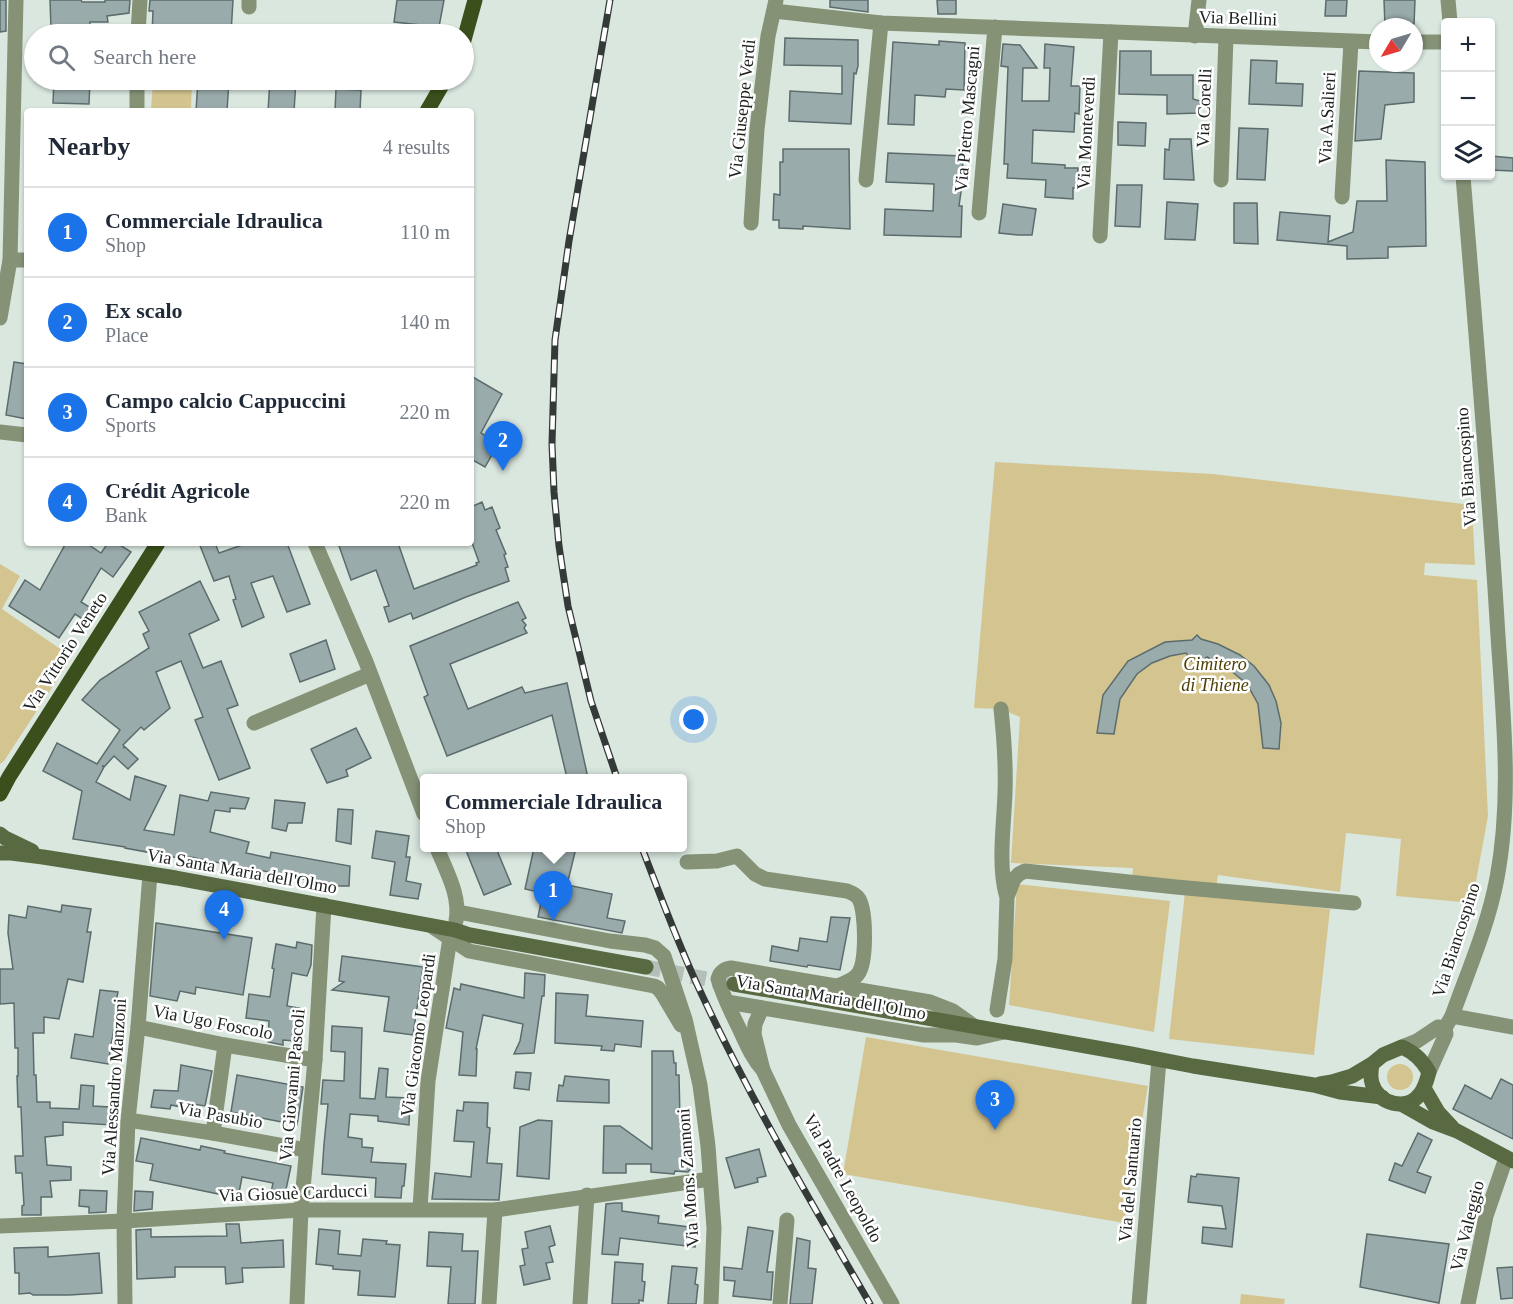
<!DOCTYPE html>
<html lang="en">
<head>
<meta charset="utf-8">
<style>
  body { margin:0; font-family:"Times New Roman",serif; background:#f2f2f3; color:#1f2937 }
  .controls { position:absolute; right:18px; top:18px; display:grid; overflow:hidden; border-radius:6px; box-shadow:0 2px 4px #0004 }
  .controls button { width:54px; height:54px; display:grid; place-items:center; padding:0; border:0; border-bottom:2px solid #e0e1e3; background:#fff; color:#1f2937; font:30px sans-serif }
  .compass { position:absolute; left:1369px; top:18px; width:54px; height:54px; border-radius:50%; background:#fff; box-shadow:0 2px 4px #0004; rotate:232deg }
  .you { position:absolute; left:694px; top:720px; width:21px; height:21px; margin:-15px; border:4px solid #fff; border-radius:50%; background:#1a73e8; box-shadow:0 0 0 9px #1a73e833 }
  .badge { display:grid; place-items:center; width:39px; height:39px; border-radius:50%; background:#1a73e8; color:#fff; font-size:20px; font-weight:700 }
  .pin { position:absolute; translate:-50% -50px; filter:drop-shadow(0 2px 3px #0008) }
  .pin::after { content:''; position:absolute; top:32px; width:21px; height:18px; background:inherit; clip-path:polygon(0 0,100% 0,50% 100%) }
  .popup { position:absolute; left:420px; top:774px; width:267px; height:78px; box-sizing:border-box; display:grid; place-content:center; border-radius:6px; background:#fff; filter:drop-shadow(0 2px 4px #0005); font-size:20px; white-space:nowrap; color:#747a83 }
  .popup b { font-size:22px; color:#1f2937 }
  .popup::after { content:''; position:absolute; left:50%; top:100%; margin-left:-12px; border:12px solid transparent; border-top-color:#fff }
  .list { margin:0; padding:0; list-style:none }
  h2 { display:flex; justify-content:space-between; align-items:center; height:78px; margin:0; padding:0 24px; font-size:26px }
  h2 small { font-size:20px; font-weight:400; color:#747a83 }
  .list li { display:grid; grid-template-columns:39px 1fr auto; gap:18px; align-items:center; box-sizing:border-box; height:90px; padding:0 24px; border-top:2px solid #e0e1e3 }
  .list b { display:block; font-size:22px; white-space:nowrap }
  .list p { margin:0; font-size:20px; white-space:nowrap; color:#747a83 }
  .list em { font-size:20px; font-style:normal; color:#747a83 }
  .icon { flex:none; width:33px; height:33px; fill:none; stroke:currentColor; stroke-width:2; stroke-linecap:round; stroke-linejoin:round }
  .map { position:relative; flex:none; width:1513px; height:1304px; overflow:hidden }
  .search { position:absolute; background:#fff; box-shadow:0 2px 4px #0004; left:24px; top:24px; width:450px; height:66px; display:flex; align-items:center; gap:15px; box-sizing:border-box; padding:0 21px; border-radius:33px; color:#747a83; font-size:22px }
  .panel { position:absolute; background:#fff; box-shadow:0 2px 4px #0004; left:24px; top:108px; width:450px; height:438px; border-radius:6px }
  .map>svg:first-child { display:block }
  .green { fill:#d4c590 }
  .building { fill:#9aabab; stroke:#5c6c6c; stroke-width:1.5 }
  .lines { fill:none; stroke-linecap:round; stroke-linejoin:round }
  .secondary-tunnel { stroke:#b3bfb8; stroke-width:15; stroke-dasharray:15 8; stroke-linecap:butt }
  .street { stroke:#859276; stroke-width:15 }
  .secondary { stroke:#596a42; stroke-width:15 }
  .primary { stroke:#3a4f1b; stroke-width:15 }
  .rail-casing { stroke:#343a37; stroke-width:7 }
  .rail { stroke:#fff; stroke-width:4.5; stroke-dasharray:14; stroke-linecap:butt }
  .labels { text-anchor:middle; stroke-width:5; stroke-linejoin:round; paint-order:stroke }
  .street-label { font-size:18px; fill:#1c211e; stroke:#fff }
  .park-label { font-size:18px; font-style:italic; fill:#4d3f02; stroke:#fff }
</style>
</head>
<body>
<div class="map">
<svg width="1513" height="1304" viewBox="0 0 1513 1304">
  <rect width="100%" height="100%" fill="#d9e7df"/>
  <g class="green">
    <path d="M153,80H192L191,111H151Z"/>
    <path d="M995,462L1213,474L1472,505L1475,565L1425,563L1424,575L1477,580L1488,816L1472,903L1396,896L1401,839L1346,833L1340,892L1218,875L1216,888L1132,881L1133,868L1011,863L1020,717L1001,709L974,708Z"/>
    <path d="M0,564L20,576L2,609L72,657L4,761L0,764Z"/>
    <path d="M1017,884L1170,901L1154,1032L1009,1005Z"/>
    <path d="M1185,892L1330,909L1314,1055L1169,1039Z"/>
    <path d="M866,1037L1148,1086L1124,1223L843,1174Z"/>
    <circle cx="1400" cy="1077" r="13"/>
    <path d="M1241,1294L1285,1299L1284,1304H1240Z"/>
  </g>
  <g class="building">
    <path d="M0,0H6V31L0,32Z"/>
    <path d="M50,0H81L82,2H105V0H130L129,13L107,16L108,22H90V28H51Z"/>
    <path d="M150,0H233L231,34H152L153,11H149Z"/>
    <path d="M397,0H444L439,27L394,22Z"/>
    <path d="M830,0H868V12L830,7Z"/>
    <path d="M937,0H956V14H938Z"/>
    <path d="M1326,0H1347L1346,16H1325Z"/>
    <path d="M1384,0H1415L1414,24L1385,26Z"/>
    <path d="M785,38L858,40V66L856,74L854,73L851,124L789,121L790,91L842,94V66L784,65Z"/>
    <path d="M939,41L965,43L964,90L946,89L945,97L915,95L914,125L888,124L893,42L939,45Z"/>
    <path d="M1003,44L1020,45L1037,68H1023L1022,101H1049L1050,68H1044L1045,44L1074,47L1071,86H1080L1079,114L1075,113L1074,132L1033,130L1032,163L1065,165V168H1078L1077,188H1073V199L1045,197L1046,180L1007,178L1008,164H1004L1008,67L1001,66Z"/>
    <path d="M1120,51H1151V75H1193V99L1200,101V113L1167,114V95L1119,94Z"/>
    <path d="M1251,60L1277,61L1276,83L1303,84L1302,106L1249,104Z"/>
    <path d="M1359,71L1414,73V102L1385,105L1381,139L1355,141Z"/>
    <path d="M54,80H90L89,104L53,103Z"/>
    <path d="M198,80H229L227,111H196Z"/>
    <path d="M270,80H296L294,111H268Z"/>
    <path d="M336,89L361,90L360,111H335Z"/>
    <path d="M1118,122L1146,123L1145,146L1118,145Z"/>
    <path d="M1239,128L1268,129L1265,180L1237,179Z"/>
    <path d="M1170,139H1191L1194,180L1164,179L1165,149L1169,150Z"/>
    <path d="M783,149H849L850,229L803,226V229L779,228V220H773L774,194L780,195V162H783Z"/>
    <path d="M888,153L963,156L962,185L959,206H962L961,237L884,235L885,209L933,211L934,184L886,182Z"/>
    <path d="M1491,156L1513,158V171L1491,170Z"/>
    <path d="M1386,160L1425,162L1426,246L1388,247V258L1347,259V246L1277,240L1280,212L1330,216L1328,242L1353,232L1357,201H1387Z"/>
    <path d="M1117,185H1142L1140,227L1115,226Z"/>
    <path d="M1167,202L1198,204L1195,240L1165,239Z"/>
    <path d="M1234,203H1257L1258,244L1234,243Z"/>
    <path d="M1003,204L1036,209L1032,235H1018L999,233Z"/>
    <path d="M14,362L27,364V419L6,415Z"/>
    <path d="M471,376L502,394L481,433L498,444L485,467L471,459Z"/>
    <path d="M482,502L485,510L492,507L500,528L496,530L506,554L504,555L508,567L505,568L509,581L466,597L413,619L411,613L389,622L384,607L389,606L376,570L351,580L338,543H398L414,589L477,565L476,563L479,562L471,540V507Z"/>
    <path d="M66,543H86L101,553L108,543H117L131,552L113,577L101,568L81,602L96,611L89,623L75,614L59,638L9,606L25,580L40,590Z"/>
    <path d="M199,543H215L219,553L248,543H287L310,604L287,612L273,576L251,583L264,617L242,627L233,600L236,599L229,576L214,581Z"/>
    <path d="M200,581L219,620L189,634L203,668L221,661L238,705L227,709L250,768L219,780L195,720L203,717L181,661L156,672L170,708L144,730L141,727L123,745L125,747L123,748L125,747L138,759L128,769L114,756L105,766H102L104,767L96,782L130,800L135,776L166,786L144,830L174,835L180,795L208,801L211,792L249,798L245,809L230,808V812L215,810L210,832L249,842L246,853L270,858L271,852L350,866L349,886H338L249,868V871L231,867V865L185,856V859L125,848V847L73,839L82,791L43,771L57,743L97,764L120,730L82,700L100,680L149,648L143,634L149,631L139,612Z"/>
    <path d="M518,602L526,618L522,620L526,625L524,628L527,633L450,664L468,709L522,687L525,693L567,683L588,778H567L552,715L447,756L424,697L428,695L410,646Z"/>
    <path d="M1197,635L1201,639L1218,644L1240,655L1254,666L1269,685L1276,701L1281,723L1279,749L1263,748L1258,704L1247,684L1230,670L1207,657L1200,662H1195L1192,661L1186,653L1170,656L1152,663L1137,674L1120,699L1114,734L1097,733L1103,695L1128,661L1165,642L1192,640Z"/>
    <path d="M326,640L335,669L300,682L290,654Z"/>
    <path d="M356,728L371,758L346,770L348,776L327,783L311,749Z"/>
    <path d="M275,800L305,803L302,823H288L286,831L272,828Z"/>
    <path d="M338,809L353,810L351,844L336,841Z"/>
    <path d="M376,831L409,836L406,857H410L406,881L421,884L418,899L390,895L395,862L372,858Z"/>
    <path d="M465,848H496L511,884L484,895Z"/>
    <path d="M534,848L542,850L543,848H576L567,885L612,894L607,918L625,921L622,933L538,917L543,893L525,889Z"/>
    <path d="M62,905L91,909L87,932H91L83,982L68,979L59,1019L44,1017V1033H33L34,1075H36L37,1102H50V1108L79,1109L81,1085L94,1086L93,1106L110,1107L109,1112L113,1113L112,1125L63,1122V1135L45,1137L47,1165L71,1167V1180L50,1181L52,1197H41V1215H22V1206L24,1205L22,1173H16L15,1156H23L21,1107H18L17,1076H18V1048H15L14,1003L0,1004V969H13L8,933L9,915L26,918L28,906L61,912Z"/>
    <path d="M831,917L850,918L840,970L808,965L807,967L770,961L772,946L798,951L800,938L827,942Z"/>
    <path d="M156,923L252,938L243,995L196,987L195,994L180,991L177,1001L150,996Z"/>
    <path d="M297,942L312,945L311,965L307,976L292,973L287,1006L299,1008L295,1041L283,1040V1045L268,1042L269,1021L246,1018L249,994L270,997L274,969L272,968L276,944L296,948Z"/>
    <path d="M342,956L423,967L413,1035L384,1031L389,997L332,990L344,982L339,981Z"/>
    <path d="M525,973L545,975L544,996H542L534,1053L514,1054L520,1041L523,1024L483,1015L476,1049H477L476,1076L459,1075L463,1032L446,1028L454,988L460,990L461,984L524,998Z"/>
    <path d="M100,990L118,992L116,1002H120L117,1023L115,1022L108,1064L71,1058L75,1034L93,1037Z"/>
    <path d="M556,993L588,995L586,1016L643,1021L641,1047L615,1044L614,1051L601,1050L602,1046L555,1043Z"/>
    <path d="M332,1026L362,1028L360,1098L375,1099L379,1068L388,1069L386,1097L410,1098L409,1125L378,1121V1116L350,1114L348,1137L362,1139V1147L373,1148L371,1162L406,1164L404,1186H402L401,1198L375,1197L376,1178L322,1174L324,1144L328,1104H321L323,1080L344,1081L345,1052L331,1051Z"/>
    <path d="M652,1051H673L674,1063H676V1075H679L680,1120H685L691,1128L689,1151H694L692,1167L688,1172L675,1171L674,1174L651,1172V1164H626V1173H603L604,1126H620L652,1149Z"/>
    <path d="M181,1065L212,1071L205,1106L182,1102L181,1107L171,1105L170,1109L151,1107L154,1090L178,1091Z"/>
    <path d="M516,1072L531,1073L529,1090L514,1088Z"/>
    <path d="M237,1075L303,1087L297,1125L231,1112Z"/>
    <path d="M565,1076L609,1080V1103L557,1101L559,1085L563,1086Z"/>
    <path d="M1501,1079L1513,1085V1139L1453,1109L1465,1085L1491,1099Z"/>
    <path d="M464,1102L488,1103L487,1127L490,1128L487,1163L502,1164L499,1200L432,1199L435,1173L471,1177L474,1142L454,1141L457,1110L463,1111Z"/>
    <path d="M538,1120L552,1121L549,1179L517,1176L520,1127Z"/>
    <path d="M1418,1133L1432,1140L1417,1172L1431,1177L1425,1193L1389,1180L1395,1163L1402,1166Z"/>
    <path d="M141,1138L200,1150L201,1146L225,1151L224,1153L291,1166L284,1199L270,1197L273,1183L242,1177L238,1198L150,1180L153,1164L136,1161Z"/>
    <path d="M759,1149L766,1176L757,1178L758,1182L735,1188L726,1158Z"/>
    <path d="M1197,1174L1239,1178L1232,1247L1202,1243L1203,1227L1226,1229L1222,1206L1188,1202L1191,1176L1196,1177Z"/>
    <path d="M80,1190L107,1191L106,1212L89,1213V1207L79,1206Z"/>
    <path d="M135,1191L153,1192L152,1209L134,1211Z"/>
    <path d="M615,1203H622V1211L659,1216L658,1223L697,1228L695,1247L620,1238L618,1255L602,1254L606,1204Z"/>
    <path d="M226,1224H239L241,1243L283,1240L284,1267L242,1268L243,1282L226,1284L225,1267H175V1277L137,1279L136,1230L151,1229V1237L227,1236Z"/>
    <path d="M550,1226L555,1245L549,1247L553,1262L546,1263L550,1279L524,1285L520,1266L525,1265L522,1249L528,1248L525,1232Z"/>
    <path d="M748,1227L773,1231L767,1272H773L771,1300L733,1296L735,1281L724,1280V1267L742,1269Z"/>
    <path d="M319,1229L340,1231L338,1254L361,1256L363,1239L387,1241L386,1244L400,1245L395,1297L358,1295L360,1271L333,1269V1266L316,1264Z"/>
    <path d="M429,1232L463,1234L462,1251H478L475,1304H448L451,1267L427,1266Z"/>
    <path d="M1367,1234L1449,1244L1439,1303L1360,1287Z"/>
    <path d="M797,1238L810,1241L808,1268L816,1269L812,1304H790Z"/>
    <path d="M48,1247V1257L99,1253L102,1293L69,1295H33L30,1293L19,1294V1273H15L14,1248Z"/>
    <path d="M615,1262L643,1264L642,1281L645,1282L643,1301L639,1300V1304H612Z"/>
    <path d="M672,1266L697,1268L695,1284L698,1285L696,1304H668Z"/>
    <path d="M1513,1267V1298L1501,1299L1497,1268Z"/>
  </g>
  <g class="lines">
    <path class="secondary-tunnel" d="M646,967L731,984"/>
    <g class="street">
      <path d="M1448,0L1450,22"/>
      <path d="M249,7V0"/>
      <path d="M774,11L881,23L1378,42"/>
      <path d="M138,34L140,0"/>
      <path d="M1195,36L1199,0"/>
      <path d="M1414,42H1446"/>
      <path d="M137,111V80"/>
      <path d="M866,180L881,23"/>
      <path d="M1221,180L1226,37"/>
      <path d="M1342,197L1351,42"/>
      <path d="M979,213L995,27"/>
      <path d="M751,223L757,129L768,36L776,0"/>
      <path d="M1100,236L1111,32"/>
      <path d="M10,260H27"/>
      <path d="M0,318L10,260L16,0"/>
      <path d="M0,432L27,435"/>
      <path d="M315,543L366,662L424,814"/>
      <path d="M1001,709C1004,737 1006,765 1005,793C1004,823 998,865 1006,894"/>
      <path d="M254,723L370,674"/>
      <path d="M437,848C446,871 461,896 456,921"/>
      <path d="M687,862L717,861L737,856L755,874L765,879L847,891C852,893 856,894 859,899C866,911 867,962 858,974C854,980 844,983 838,986"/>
      <path d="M458,912L610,941L645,945L655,948L664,956L685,1019L700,1085L708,1146L714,1228L711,1304"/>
      <path d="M433,927L469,951L654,986L658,988L662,993L681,1025"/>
      <path d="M727,1002L924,1035H956L977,1038L1004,1032"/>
      <path d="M762,1008L755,1024L754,1034L763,1070L789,1125L892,1304"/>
      <path d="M997,1010L1005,959L1007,897L1014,879L1019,874L1025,871L1176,887L1354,903"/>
      <path d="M1452,1016L1513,1027"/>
      <path d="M138,1027L225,1045L315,1060"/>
      <path d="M1402,1047L1417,1041L1438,1027L1445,1028"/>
      <path d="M763,1070C752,1058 746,1043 739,1028C731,1012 723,996 718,979C720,972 724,969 731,968L930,1002L953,1011L974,1026"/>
      <path d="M1429,1072L1446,1034L1445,1028L1452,1016C1468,971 1488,926 1497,878C1513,793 1502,705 1497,620C1488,472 1475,323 1463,176"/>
      <path d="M128,1120L213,1133L306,1150"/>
      <path d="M213,1133L225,1045"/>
      <path d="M420,1209L428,1081L450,938"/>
      <path d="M0,1226L124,1221L301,1210H495L710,1179"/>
      <path d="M125,1304L124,1221L128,1120L138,1027L150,874"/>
      <path d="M297,1304L301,1210L315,1060L324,905"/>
      <path d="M489,1304L495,1210"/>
      <path d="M580,1304L587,1195"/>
      <path d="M780,1304L787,1220"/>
      <path d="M1139,1304L1159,1060"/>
      <path d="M1468,1304L1486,1216L1506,1158"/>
    </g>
    <g class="secondary">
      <path d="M0,834L5,838L32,851"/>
      <path d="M0,853H11L43,857L176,878L455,930L470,935L646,967"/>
      <path d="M734,984L1131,1054L1193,1066L1314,1085L1340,1092L1382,1097"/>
      <path d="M1320,1084L1332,1082L1352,1076L1372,1064L1383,1055L1402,1047C1415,1053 1422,1060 1429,1072C1427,1080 1425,1088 1420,1094C1407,1112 1377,1104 1372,1083C1370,1077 1371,1070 1372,1064"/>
      <path d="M1424,1088L1438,1112L1452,1127"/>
      <path d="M1403,1105L1433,1122L1457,1131L1513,1161"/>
    </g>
    <g class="primary">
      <path d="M464,40L475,0"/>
      <path d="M427,111L445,80"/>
      <path d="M0,794L9,777L158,543"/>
    </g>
    <g class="rail-casing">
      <g id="rail">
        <path d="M610,0L569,241L555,340L552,444L554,492L559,546L568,606L591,701L617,778"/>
        <path d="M642,848C661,897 679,947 702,995C752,1102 811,1202 870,1304"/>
      </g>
    </g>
    <use href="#rail" class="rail"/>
  </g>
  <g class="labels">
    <g class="street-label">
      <text transform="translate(1238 18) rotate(2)" y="6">Via Bellini</text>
      <text transform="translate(1204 108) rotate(-88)" y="6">Via Corelli</text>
      <text transform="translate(742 109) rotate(-84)" y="6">Via Giuseppe Verdi</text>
      <text transform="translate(1327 118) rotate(-87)" y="6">Via A.Salieri</text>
      <text transform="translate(967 119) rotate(-85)" y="6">Via Pietro Mascagni</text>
      <text transform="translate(1086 133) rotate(-87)" y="6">Via Monteverdi</text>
      <text transform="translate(1466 467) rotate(-94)" y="6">Via Biancospino</text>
      <text transform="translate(65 652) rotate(-57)" y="6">Via Vittorio Veneto</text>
      <text transform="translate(242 871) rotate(10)" y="6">Via Santa Maria dell'Olmo</text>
      <text transform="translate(1456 940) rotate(-72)" y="6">Via Biancospino</text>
      <text transform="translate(831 997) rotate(10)" y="6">Via Santa Maria dell'Olmo</text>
      <text transform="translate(213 1022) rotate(11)" y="6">Via Ugo Foscolo</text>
      <text transform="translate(418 1035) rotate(-82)" y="6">Via Giacomo Leopardi</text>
      <text transform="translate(292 1085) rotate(-85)" y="6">Via Giovanni Pascoli</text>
      <text transform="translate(114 1087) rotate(-86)" y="6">Via Alessandro Manzoni</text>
      <text transform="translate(220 1115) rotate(10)" y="6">Via Pasubio</text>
      <text transform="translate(688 1178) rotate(-94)" y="6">Via Mons. Zannoni</text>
      <text transform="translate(843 1178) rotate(61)" y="6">Via Padre Leopoldo</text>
      <text transform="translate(1130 1180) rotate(-85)" y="6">Via del Santuario</text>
      <text transform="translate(293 1193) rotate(-2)" y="6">Via Giosuè Carducci</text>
      <text transform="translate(1467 1226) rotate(-76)" y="6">Via Valeggio</text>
    </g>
    <g class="park-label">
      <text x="1215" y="670">Cimitero<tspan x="1215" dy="21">di Thiene</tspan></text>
    </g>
  </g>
</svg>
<div class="controls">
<button>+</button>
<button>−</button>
<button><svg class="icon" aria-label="layers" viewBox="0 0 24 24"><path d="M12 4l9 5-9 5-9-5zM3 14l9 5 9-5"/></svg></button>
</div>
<svg class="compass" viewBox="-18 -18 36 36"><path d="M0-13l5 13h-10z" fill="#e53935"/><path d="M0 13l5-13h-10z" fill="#747a83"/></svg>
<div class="you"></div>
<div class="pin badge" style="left:553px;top:921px">1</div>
<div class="popup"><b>Commerciale Idraulica</b>Shop</div>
<div class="pin badge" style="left:503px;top:471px">2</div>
<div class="pin badge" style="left:995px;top:1130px">3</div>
<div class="pin badge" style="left:224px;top:940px">4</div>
<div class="search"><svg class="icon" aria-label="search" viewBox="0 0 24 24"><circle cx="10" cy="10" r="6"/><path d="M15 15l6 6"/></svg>Search here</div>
<section class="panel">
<h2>Nearby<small>4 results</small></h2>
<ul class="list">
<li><span class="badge">1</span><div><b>Commerciale Idraulica</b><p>Shop</p></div><em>110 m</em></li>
<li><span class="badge">2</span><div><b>Ex scalo</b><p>Place</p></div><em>140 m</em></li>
<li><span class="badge">3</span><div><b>Campo calcio Cappuccini</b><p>Sports</p></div><em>220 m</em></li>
<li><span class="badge">4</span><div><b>Crédit Agricole</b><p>Bank</p></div><em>220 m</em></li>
</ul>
</section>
</div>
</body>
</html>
